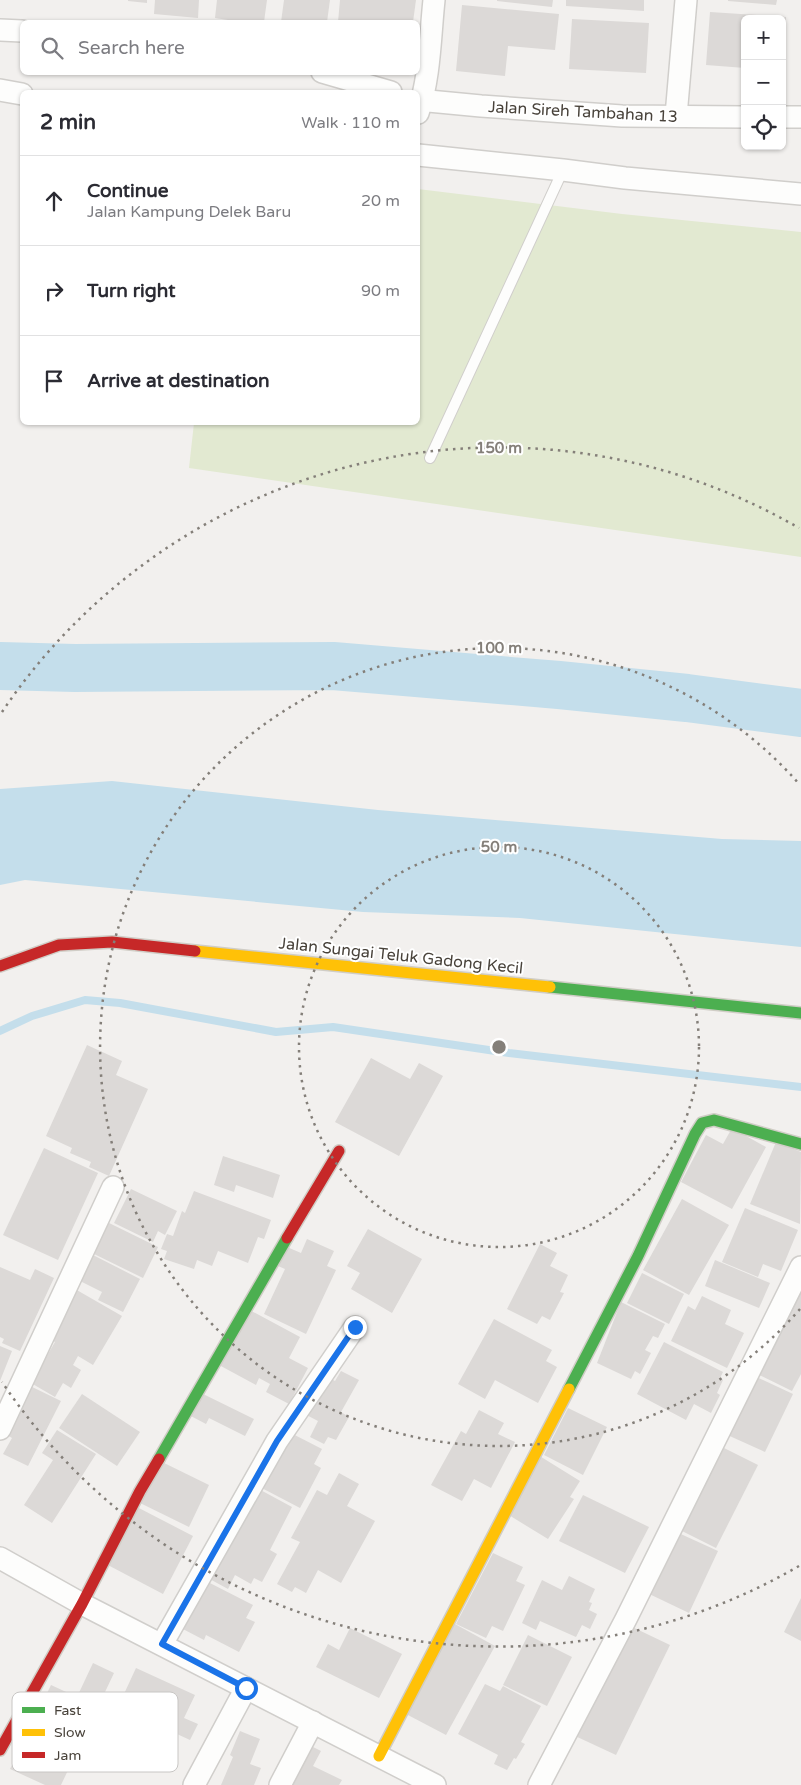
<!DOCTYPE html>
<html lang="en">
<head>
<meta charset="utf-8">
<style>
  body { margin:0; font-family:"Varela Round",sans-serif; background:#f2f2f3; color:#2b2b33 }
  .controls { position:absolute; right:15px; top:15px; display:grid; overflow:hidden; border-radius:8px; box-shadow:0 1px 4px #0004 }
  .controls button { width:45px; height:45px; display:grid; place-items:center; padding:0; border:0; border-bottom:1px solid #e1e1e2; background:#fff; color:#2b2b33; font:25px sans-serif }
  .stop { position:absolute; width:15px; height:15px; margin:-11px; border:4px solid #1a73e8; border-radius:50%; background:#fff }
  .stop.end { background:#1a73e8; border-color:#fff; box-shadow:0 1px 5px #0008 }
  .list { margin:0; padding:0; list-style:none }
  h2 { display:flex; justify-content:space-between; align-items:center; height:65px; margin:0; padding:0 20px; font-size:21px }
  h2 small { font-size:16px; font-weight:400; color:#7c7c81 }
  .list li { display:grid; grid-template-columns:32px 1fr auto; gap:15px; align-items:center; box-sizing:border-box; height:90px; padding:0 20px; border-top:1px solid #e1e1e2 }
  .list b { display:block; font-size:19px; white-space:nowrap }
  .list p { margin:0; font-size:16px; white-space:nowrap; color:#7c7c81 }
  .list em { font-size:16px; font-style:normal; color:#7c7c81 }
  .icon { flex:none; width:28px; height:28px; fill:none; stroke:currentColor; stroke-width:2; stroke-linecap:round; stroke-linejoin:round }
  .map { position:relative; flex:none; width:801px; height:1785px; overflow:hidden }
  .search { position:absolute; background:#fff; box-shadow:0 1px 4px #0004; left:20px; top:20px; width:400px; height:55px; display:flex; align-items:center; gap:12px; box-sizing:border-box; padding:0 18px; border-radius:8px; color:#7c7c81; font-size:19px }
  .panel { position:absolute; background:#fff; box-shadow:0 1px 4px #0004; left:20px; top:90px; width:400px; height:335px; border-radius:8px }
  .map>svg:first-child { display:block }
  .green { fill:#e2e9d1 }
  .water { fill:#c4deeb }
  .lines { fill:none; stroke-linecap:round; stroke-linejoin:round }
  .stream { stroke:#c4deeb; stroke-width:8 }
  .river { stroke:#c4deeb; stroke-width:48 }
  .building { fill:#dcd9d7 }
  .lane-casing { stroke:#d0cecb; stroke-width:12 }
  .street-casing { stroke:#d0cecb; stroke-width:24 }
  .fast-casing { stroke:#d0cdc6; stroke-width:14 }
  .slow-casing { stroke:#d0cdc6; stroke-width:14 }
  .jam-casing { stroke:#d0cdc6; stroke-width:14 }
  .lane { stroke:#fdfdfc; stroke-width:10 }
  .street { stroke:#fdfdfc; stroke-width:21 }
  .fast { stroke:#4caf50; stroke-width:11 }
  .slow { stroke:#ffc107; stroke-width:11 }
  .jam { stroke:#c62828; stroke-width:11 }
  .route { stroke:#1a73e8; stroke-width:6 }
  .ring { fill:none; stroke:#847f79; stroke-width:2.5; stroke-dasharray:2.5 5 }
  .labels { text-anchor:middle; stroke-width:4; stroke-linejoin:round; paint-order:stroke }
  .street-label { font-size:16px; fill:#48423a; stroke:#fff }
  .key { fill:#fff; stroke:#c8c6c4; stroke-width:1 }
  .key-label { font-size:14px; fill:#48423a }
  .centre { fill:#847f79; stroke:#fff; stroke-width:2.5 }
  .ring-label { font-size:15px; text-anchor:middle; font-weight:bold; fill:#847f79; stroke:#fff; stroke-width:4; stroke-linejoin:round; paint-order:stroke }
</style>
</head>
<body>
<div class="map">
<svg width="801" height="1785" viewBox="0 0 801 1785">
  <rect width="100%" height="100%" fill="#f2f0ee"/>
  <path class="green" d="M418,189L622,214L801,232V557L189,468L194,423L418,422Z"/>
  <path class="water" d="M112,781L378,810L722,839L801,841V947L520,918L363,912L25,880L0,885V789Z"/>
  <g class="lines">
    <path class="stream" d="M0,1031L32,1016L85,1000L120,1003L276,1032L333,1027L509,1053L801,1087"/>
    <path class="river" d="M0,666L75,668L333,666L559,685L687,698L801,713"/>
  </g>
  <g class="building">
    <path d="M128,0H147V3L128,1Z"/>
    <path d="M155,0H199L198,18L154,14Z"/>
    <path d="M217,0H267L264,22H228V20L215,18Z"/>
    <path d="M284,0H330L327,22H281Z"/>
    <path d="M340,0H416L413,22H338Z"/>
    <path d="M497,0H553L552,7L497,1Z"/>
    <path d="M566,0H644V11L566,6Z"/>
    <path d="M728,0H777L776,5L728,1Z"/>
    <path d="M462,5L559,14L555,50L508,46L505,76L456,71Z"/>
    <path d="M710,12L786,17L784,56H782V19H745V68L706,65Z"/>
    <path d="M572,19L649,23L646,73L569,69Z"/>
    <path d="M87,1045L122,1061L116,1075L148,1089L109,1176L89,1167L91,1162L70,1153L72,1148L46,1136Z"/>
    <path d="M371,1058L410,1079L419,1063L443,1076L399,1156L335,1122Z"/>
    <path d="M732,1128L766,1147L732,1209L681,1182L706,1135L723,1144Z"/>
    <path d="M776,1142L801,1152L800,1224L750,1204Z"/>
    <path d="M44,1148L98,1173L58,1260L3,1235Z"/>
    <path d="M223,1156L280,1175L273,1198L236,1185L234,1192L214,1185Z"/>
    <path d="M131,1189L177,1211L165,1235L158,1231L153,1242L114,1223Z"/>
    <path d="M194,1191L271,1220L264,1239L258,1237L248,1263L218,1251L212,1266L197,1260L194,1269L164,1259L167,1251L161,1249L167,1234L173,1236L182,1211L185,1213Z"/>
    <path d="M682,1199L729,1225L689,1295L643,1270Z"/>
    <path d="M745,1208L798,1230L781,1271L763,1264L758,1277L722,1262Z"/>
    <path d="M105,1221L158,1247L143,1278L90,1252Z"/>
    <path d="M368,1229L422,1259L392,1313L351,1289L360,1273L347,1266Z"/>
    <path d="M307,1239L334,1251L327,1266L336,1270L306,1334L264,1314L285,1269L278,1266L287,1247L301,1253Z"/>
    <path d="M540,1244L557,1253L550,1266L568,1275L560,1292L564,1293L550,1320L542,1316L537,1324L507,1309Z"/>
    <path d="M93,1255L140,1279L123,1312L98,1300L102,1292L80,1281Z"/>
    <path d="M715,1260L770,1283L759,1308L705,1286Z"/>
    <path d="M0,1267L30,1280L35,1269L54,1278L20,1351L2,1343L4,1339L0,1337Z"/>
    <path d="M642,1273L684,1294L669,1324L627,1303Z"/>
    <path d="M801,1274V1374L792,1391L751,1371Z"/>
    <path d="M75,1289L122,1316L93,1365L78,1356L73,1365L81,1370L71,1388L63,1383L55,1397L31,1383L55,1342L47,1337Z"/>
    <path d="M702,1296L731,1310L725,1324L744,1333L727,1368L671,1341L688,1306L695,1310Z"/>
    <path d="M621,1302L665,1324L658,1338L653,1336L645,1350L651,1353L640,1374L635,1371L631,1379L597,1363Z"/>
    <path d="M244,1307L300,1337L289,1358L308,1368L289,1404L266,1392L270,1384L259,1378L256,1385L219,1365Z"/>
    <path d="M494,1319L552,1350L546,1361L557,1367L538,1403L495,1380L485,1399L458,1384Z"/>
    <path d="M664,1342L723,1372L720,1378L723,1380L717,1393L720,1395L711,1413L694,1404L686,1420L637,1394Z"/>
    <path d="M0,1346L12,1351L0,1381Z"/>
    <path d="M341,1371L359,1380L341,1412L349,1417L336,1440L328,1437L324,1444L310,1437L318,1421L295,1409L326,1376L335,1381Z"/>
    <path d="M750,1374L793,1394L765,1452L723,1433Z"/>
    <path d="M26,1384L61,1401L28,1466L3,1454L12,1438L2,1432Z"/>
    <path d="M199,1392L254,1419L245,1436L209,1418L206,1424L187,1414Z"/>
    <path d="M82,1394L140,1432L117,1466L59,1428Z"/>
    <path d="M568,1408L607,1427L583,1475L544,1455Z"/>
    <path d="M479,1410L504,1423L498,1434L515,1442L491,1488L474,1479L462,1501L431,1485L461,1431L466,1434Z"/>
    <path d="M57,1430L96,1454L52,1523L24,1505L53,1460L42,1453Z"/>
    <path d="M285,1430L322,1449L314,1464L321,1468L300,1508L256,1485Z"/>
    <path d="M718,1445L758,1465L716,1548L676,1528Z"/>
    <path d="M538,1455L580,1481L570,1497L574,1499L548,1539L507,1514Z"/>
    <path d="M158,1460L209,1485L189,1527L138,1502Z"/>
    <path d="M339,1473L359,1484L347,1506L375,1521L341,1583L318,1570L306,1593L295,1587L292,1592L277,1584L300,1542L291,1538L317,1490L327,1495Z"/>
    <path d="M255,1487L292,1507L270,1550L277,1554L262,1582L254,1578L251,1584L235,1575L228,1589L206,1577Z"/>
    <path d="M583,1495L649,1527L625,1573L559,1541Z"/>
    <path d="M135,1506L193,1536L163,1594L104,1563Z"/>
    <path d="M672,1530L718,1551L689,1613L643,1591Z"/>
    <path d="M493,1553L523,1567L516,1581L525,1585L503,1631L492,1626L486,1638L456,1624Z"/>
    <path d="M569,1576L595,1589L589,1602L592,1603L589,1610L597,1614L590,1629L582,1625L576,1637L540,1621L536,1630L522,1623L542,1580L562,1590Z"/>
    <path d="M204,1580L253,1605L246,1618L255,1622L239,1652L206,1635L204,1640L179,1627Z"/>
    <path d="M801,1598V1641L784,1632Z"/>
    <path d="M455,1624L495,1646L446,1735L406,1714Z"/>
    <path d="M626,1624L670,1645L616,1755L573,1735Z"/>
    <path d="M350,1628L402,1654L379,1698L316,1667L328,1644L339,1650Z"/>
    <path d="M528,1635L572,1657L547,1706L503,1685Z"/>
    <path d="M93,1663L114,1673L61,1785H45L10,1769L51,1685L77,1697Z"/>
    <path d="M136,1668L195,1695L184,1718L198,1724L190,1740L177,1734L164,1762L150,1756L144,1768L120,1757L126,1744L105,1735Z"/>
    <path d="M485,1684L500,1691L503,1686L541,1706L521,1742L525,1744L516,1759L514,1758L507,1770L494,1764L498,1755L458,1734Z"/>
    <path d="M240,1731L260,1739L250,1764L261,1768L254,1785H221L233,1757L230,1755Z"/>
    <path d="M305,1743L321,1751L313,1766L342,1780L339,1785H283Z"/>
  </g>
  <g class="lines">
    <g class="lane-casing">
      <path id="lane" d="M430,458L563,170"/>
    </g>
    <g class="street-casing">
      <g id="street">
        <path d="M0,30L22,31"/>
        <path d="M322,72L391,92"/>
        <path d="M0,90L22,94"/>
        <path d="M418,100L481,106L622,116L745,117"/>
        <path d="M418,113C430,77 430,38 434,0"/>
        <path d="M676,116L686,0"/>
        <path d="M782,117H801"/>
        <path d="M418,155L563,170L625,178L801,194"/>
        <path d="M0,1429L113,1187"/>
        <path d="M0,1558L82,1604L435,1785"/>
        <path d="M162,1644L277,1441L355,1327"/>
        <path d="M194,1785L246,1688"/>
        <path d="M280,1785L313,1722"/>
        <path d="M539,1785L626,1619L801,1267"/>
      </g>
    </g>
    <g class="fast-casing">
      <g id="fast">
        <path d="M550,987L801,1013"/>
        <path d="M569,1389L638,1256L695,1134L702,1123L714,1120L801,1144"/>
        <path d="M159,1459L287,1238"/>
      </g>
    </g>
    <g class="slow-casing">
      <g id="slow">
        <path d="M195,951L550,987"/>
        <path d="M379,1756L569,1389"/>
      </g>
    </g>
    <g class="jam-casing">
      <g id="jam">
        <path d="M0,966L59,945L112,942L195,951"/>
        <path d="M287,1238L339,1151"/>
        <path d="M0,1750L82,1604L140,1491L159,1459"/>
      </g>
    </g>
    <use href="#lane" class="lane"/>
    <use href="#street" class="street"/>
    <use href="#fast" class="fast"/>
    <use href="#slow" class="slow"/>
    <use href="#jam" class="jam"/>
  </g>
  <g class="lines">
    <path class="route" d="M246,1688L162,1644L277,1441L355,1327"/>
  </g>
  <g class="ring">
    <circle cx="499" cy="1047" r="200"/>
    <path d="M800 1309A399 399 0 1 1 800 785"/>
    <path d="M799 1566A599 599 0 0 1 2 1382M2 712A599 599 0 0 1 799 528"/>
  </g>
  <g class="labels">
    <g class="street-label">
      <text transform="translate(583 111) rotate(3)" y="6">Jalan Sireh Tambahan 13</text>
      <text transform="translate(401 955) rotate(6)" y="6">Jalan Sungai Teluk Gadong Kecil</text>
    </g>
  </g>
  <rect x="12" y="1692" width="166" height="80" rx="8" class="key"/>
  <rect x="22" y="1707" width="23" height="6" fill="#4caf50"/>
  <rect x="22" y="1729" width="23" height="7" fill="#ffc107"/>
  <rect x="22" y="1752" width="23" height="6" fill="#c62828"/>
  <g class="key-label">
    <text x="54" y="1715">Fast</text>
    <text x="54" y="1737">Slow</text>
    <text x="54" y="1760">Jam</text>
  </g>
  <circle cx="499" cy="1047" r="8" class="centre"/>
  <g class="ring-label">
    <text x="499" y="453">150 m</text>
    <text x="499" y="653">100 m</text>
    <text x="499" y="852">50 m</text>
  </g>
</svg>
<div class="controls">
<button>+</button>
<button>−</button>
<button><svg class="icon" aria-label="locate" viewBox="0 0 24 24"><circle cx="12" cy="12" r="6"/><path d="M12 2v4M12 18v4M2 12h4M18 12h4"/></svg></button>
</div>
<div class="stop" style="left:246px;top:1688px"></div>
<div class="stop end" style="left:355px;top:1327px"></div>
<div class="search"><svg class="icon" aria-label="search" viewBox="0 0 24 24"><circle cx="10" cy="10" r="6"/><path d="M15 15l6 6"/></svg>Search here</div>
<section class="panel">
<h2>2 min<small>Walk · 110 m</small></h2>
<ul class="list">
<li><svg class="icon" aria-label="ahead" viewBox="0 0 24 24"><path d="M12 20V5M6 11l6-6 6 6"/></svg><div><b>Continue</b><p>Jalan Kampung Delek Baru</p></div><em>20 m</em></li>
<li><svg class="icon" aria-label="right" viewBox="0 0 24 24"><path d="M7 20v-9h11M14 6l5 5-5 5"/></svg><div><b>Turn right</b></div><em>90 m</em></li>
<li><svg class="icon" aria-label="arrive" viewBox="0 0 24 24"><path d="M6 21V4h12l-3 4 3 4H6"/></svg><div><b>Arrive at destination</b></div></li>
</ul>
</section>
</div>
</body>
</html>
